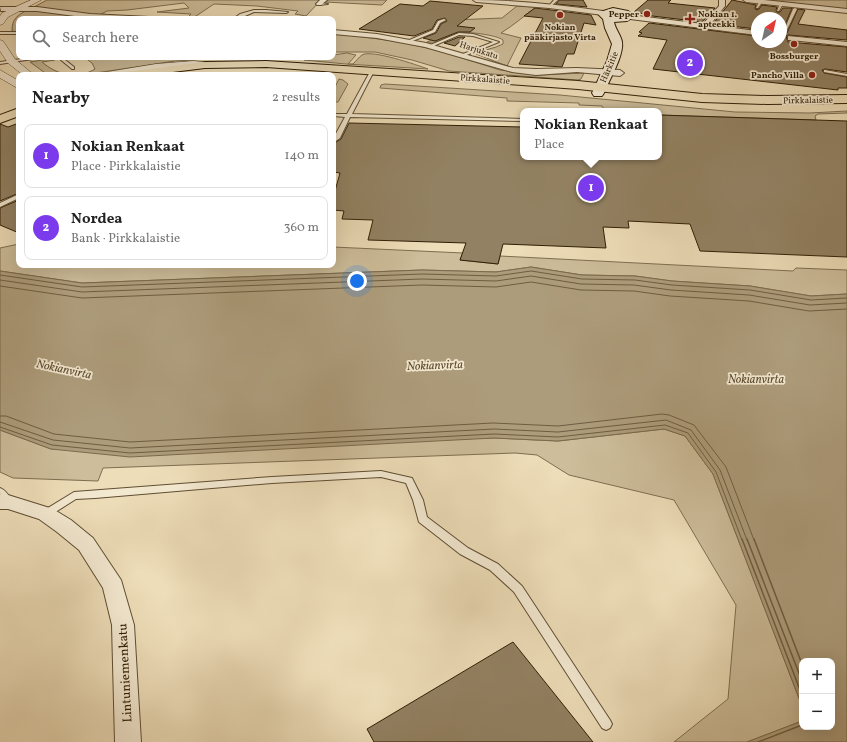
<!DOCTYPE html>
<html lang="en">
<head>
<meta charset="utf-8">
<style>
  body { margin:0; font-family:Vollkorn,serif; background:#f2f2f2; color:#222 }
  .controls { position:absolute; right:12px; bottom:12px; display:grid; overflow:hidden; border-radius:8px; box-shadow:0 4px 16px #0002 }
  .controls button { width:36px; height:36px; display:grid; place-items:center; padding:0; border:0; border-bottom:1px solid #e0e0e0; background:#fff; color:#222; font:20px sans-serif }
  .compass { position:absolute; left:751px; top:12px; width:36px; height:36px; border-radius:50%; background:#fff; box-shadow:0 4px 16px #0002; rotate:34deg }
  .you { position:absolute; left:357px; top:281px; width:14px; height:14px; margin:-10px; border:3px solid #fff; border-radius:50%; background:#1a73e8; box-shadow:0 0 0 6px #1a73e833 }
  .badge { display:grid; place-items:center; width:26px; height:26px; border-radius:50%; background:#7c3aed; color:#fff; font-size:13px; font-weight:700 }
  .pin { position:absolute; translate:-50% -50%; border:2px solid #fff; box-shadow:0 1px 4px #0006 }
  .popup { position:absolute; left:520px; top:108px; width:142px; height:52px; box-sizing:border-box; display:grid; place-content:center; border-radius:8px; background:#fff; filter:drop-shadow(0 1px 3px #0005); font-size:13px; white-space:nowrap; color:#767676 }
  .popup b { font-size:15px; color:#222 }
  .popup::after { content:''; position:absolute; left:50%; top:100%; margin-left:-8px; border:8px solid transparent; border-top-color:#fff }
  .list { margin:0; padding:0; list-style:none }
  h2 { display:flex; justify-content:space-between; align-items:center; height:52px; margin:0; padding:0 16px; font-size:17px }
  h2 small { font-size:13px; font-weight:400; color:#767676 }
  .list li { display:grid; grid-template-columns:26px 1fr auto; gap:12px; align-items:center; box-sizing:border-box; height:64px; margin:0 8px 8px; padding:0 8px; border:1px solid #e0e0e0; border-radius:8px }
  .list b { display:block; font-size:15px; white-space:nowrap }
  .list p { margin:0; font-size:13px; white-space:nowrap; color:#767676 }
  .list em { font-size:13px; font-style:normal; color:#767676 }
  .icon { flex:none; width:22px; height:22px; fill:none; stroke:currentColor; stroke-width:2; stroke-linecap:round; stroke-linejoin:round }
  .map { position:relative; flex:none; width:847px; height:742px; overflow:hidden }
  .search { position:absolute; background:#fff; box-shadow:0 4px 16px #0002; left:16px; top:16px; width:320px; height:44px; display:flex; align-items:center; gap:10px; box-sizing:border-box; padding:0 14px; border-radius:8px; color:#767676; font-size:15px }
  .panel { position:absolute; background:#fff; box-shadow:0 4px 16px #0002; left:16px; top:72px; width:320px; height:196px; border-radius:8px }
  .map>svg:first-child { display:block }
  .green { fill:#cdbd9a; stroke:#7e6e50 }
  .water { fill:#ad9c7b; stroke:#7b6a4c }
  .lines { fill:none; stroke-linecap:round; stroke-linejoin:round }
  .shore-far1 { stroke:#6e5d40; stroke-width:1 }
  .shore { stroke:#6e5d40; stroke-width:1.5 }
  .building { fill:#928162; stroke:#301e05 }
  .service-casing { stroke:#5f4e32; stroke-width:2 }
  .minor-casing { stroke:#5f4e32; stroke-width:2 }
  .tertiary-casing { stroke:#5f4e32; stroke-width:1 }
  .secondary-casing { stroke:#301e05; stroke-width:2 }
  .primary-casing { stroke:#301e05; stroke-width:2 }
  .service { fill:#f3e9d1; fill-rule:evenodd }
  .minor { fill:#f3e9d1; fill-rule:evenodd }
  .tertiary { fill:#f3e9d1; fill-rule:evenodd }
  .secondary { fill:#f3e9d1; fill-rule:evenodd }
  .primary { fill:#edddb8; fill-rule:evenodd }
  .poi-dot { fill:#8f2418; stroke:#f3e9d1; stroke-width:1.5 }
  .labels { text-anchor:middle; stroke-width:3.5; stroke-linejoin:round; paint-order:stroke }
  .far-poi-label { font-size:9px; font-weight:bold; fill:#301e05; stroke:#f3e9d1; text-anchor:end }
  .far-street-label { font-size:9px; fill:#301e05; stroke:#f3e9d1 }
  .water-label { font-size:12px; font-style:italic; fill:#5c4a2e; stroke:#f3e9d1 }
  .near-street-label { font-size:13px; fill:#301e05; stroke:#f3e9d1 }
</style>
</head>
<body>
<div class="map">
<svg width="847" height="742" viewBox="0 0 847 742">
  <rect width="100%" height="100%" fill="#edddb8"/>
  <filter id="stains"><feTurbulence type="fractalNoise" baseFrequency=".005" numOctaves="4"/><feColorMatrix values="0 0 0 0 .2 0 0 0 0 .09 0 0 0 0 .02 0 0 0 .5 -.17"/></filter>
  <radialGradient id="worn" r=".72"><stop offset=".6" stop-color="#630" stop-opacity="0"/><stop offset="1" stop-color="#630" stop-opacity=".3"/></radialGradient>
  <g class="green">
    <path d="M47,0H321L306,16L295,14L298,11L257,6L214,4L193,18H187L191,14L157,12L189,8L184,3L127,10L107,11L101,14L123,16L98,15L34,7Z"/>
    <path d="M329,0H387L382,5L325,2Z"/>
    <path d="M757,0H847V10Z"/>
    <path d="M517,6L536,7C524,16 514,25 501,33L521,38L507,66L476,54C484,49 494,49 503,44V40C497,35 466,31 457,33C447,36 438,44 427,42L446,34L457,26L453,20L502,18Z"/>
    <path d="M28,10L87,17L123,19H19V32L12,31C12,19 17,15 28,10Z"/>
    <path d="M333,33L401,42L440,51L500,70L540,75L584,73L581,79L578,80L449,71L412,60L375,52H333Z"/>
    <path d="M347,53L356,55L348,64H353C356,61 359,57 362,55C371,49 417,65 428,69L346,64L304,60L319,57H333V55Z"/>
    <path d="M84,57L166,59L187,57H249L175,61L82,75H48L30,62L54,58L55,60L42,62C57,75 77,80 95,69L92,63Z"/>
    <path d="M339,79L343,80L348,84L338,102H333V91Z"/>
    <path d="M385,84L560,95L735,112L810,113L847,111V113L818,114L815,116L816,120L659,115V111L604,109L602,106L579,105V103L507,101V98L380,88L381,85Z"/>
    <path d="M19,244V265H333V247L463,253L460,260L498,264L500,256L793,271L796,268L847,270V294L811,296L750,286L672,281L635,276L582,275L531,267L496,272L422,270L82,283L0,271V248Z"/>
    <path d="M664,429L685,436L713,474L802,706V721L747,742H674L728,699L736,605L674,500L569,475L537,455L515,453L103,468L98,481L13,478L0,472V430L51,449L494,438L558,441Z"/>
  </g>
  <path class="water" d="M531,267L582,275L635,276L672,281L750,286L811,296L847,294V742H747L802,721V727H832V661H802V706L713,474L685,436L664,429L558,441L494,438L130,457L51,449L0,430V271L82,283L422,270L496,272Z"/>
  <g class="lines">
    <g class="shore-far1">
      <path d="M0,275L82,287L422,274L496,276L531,271L582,279L635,280L672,285L750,290L811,300L847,298"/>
      <path d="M0,280L82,292L422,279L496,281L531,276L581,284L634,285L671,290L749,295L810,305L847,303"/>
      <path d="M0,286L82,298L422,285L496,287L531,282L581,290L634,291L670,296L749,301L809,311L847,309"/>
      <path d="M0,416H6L54,434L130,442L493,423L558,426L662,414L669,415L694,425L726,467L754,540"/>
      <path d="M0,422L53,440L130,448L494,429L558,432L666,420L691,430L720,470L747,540"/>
      <path d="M0,427L52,445L130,453L494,434L558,437L665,425L688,433L716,472L742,540"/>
    </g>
    <g class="shore">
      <path d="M742,539L802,695"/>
      <path d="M747,539L802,681"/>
      <path d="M754,539L802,664"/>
      <path d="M758,742L802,725"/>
    </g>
  </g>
  <g class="building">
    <path d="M559,0H583L587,7L556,4Z"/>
    <path d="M648,0H671L668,3L715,8L702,22L644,15L645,14L634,12Z"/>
    <path d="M732,0L756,5L755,8L756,10L759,9L762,5L777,7L776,10L777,12H780L783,8H792L782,32V34L787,33L798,9L805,10L798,24L847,30V40L788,35L786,36L788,42L847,47V72L825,69L822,70L824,73L847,77V88H838V90L653,69L667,40L638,36L642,33L639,32L649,23L757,36V42H781V18H757V29L713,24Z"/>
    <path d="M430,1L483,6L457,26L475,28L470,32H458L435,41L423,38L436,33L441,24L447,21L445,18L437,20L432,29L414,36L359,29L400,4L423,6Z"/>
    <path d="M535,8L591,15L596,25L584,23L574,54H567L562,67L519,64L543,18L524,16Z"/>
    <path d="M459,37H465L455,46L444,43Z"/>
    <path d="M659,115L847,121V257L700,251L690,224L628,221L629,228L603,227L606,248L503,244L498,264L460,260L466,243L368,240L373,220L342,219L344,211L333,210V198L340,173L333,172V144L341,139L349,123L523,127V157H659Z"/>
    <path d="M19,123V193L0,201V124L8,127Z"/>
    <path d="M19,200V233L0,225V208Z"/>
    <path d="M513,642L593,742H374L367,729Z"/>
  </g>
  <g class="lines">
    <g class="service-casing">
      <g id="service">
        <path d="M554,0H558L550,7H548Z"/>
        <path d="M760,0L763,1L758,8H756Z"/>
        <path d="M319,3L328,4L318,5Z"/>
        <path d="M780,3L783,4L779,11H777Z"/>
        <path d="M795,8L797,9L786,32L783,33L793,9Z"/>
        <path d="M254,10H266L288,12L286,13L254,12L238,19H233L240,14Z"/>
        <path d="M444,19L446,20L440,23L435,32L410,42L407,41L433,30L438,21Z"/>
        <rect x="0" y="32" width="19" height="2"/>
        <path d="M459,33L473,34L499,42L464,56L463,54L493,42L473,36L459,35L431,47L428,46Z"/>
        <path d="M35,57H46L0,64V62Z"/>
        <path d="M61,57H65L64,59L74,67V69H72L61,60Z"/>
        <path d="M148,57H163C160,59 151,59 148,57Z"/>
        <path d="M371,70L374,71L352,114L523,119V121L350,117L340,138L333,143V139L345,117L333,116V114H347Z"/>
        <path d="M825,70L847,74V76L824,72V70Z"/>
        <path d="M19,194V198L0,207V203Z"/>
        <path d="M381,471L412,478L423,500L427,517L468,548L498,564L522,586L610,720L612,724L610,728L606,730L602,728L514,592L490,570L460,554L419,522L413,500L406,483L381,477L272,483L95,498L76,499L46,518L43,517L41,514L43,511L74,492L272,477Z"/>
        <path d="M0,488C6,490 10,497 13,502L11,505C0,508 0,496 0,488Z"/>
      </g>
    </g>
    <g class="minor-casing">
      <g id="minor">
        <path d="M320,0H327L321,5H317L316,4Z"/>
        <path d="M473,0C517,0 560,5 603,11L606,13L603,15L549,8L476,2Z"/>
        <path d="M719,0H725V6L710,25L757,31V35L630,19L627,17L630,15L703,24L719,6Z"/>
        <path d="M743,0H764L847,9V13L746,2Z"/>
        <path d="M0,7H37L90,14L149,17L152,19L90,18L37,11H1Z"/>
        <path d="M333,30L377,34L426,43L513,68L536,69L577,68L620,70L624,73L620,76L577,72L536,75L512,72L425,47L377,38L333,34Z"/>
        <path d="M788,36L847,42V46L791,40H788Z"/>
        <path d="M0,495H8L53,509L71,520L93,538L121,580L134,625L141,742H115L112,625L103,588L79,550L57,532L39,519L8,509H0Z"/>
      </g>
    </g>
    <g class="tertiary-casing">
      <g id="tertiary">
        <path d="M31,0H41L8,17L3,24L0,25V16L2,13Z"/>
        <path d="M0,40L3,41L15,59L34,75H23L8,63L0,51Z"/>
        <path d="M193,61L205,62L210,65L205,68C170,66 137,75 102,75L107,72L156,64Z"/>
        <path d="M0,70L19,81V89L0,78Z"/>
      </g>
    </g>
    <g class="secondary-casing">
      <path id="secondary" d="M613,8L628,11L635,16L627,21L614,22C615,29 621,35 622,42C624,56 609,80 604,93L602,96H594L592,93L607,61L612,44L605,28L603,19L598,14L600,12ZM613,14L622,15L623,16L611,15Z"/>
    </g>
    <g class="primary-casing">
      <g id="primary">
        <path d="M266,61L578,81L702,94L767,96L847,95V103L767,104L702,102L578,89L266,67L205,68L148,75H118L120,73L124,72L205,62Z"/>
        <path d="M19,108V116L0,123V115Z"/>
      </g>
    </g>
    <use href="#service" class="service"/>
    <use href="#minor" class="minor"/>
    <use href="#tertiary" class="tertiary"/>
    <use href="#secondary" class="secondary"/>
    <use href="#primary" class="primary"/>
  </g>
  <g class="poi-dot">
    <circle cx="647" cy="14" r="4"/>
    <circle cx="560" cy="15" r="4"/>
    <path d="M688 13h4v4h4v4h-4v4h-4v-4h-4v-4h4z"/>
    <circle cx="794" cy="44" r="4"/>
    <circle cx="812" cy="75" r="4"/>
  </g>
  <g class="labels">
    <g class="far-poi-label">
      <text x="639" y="17">Pepper</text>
      <text x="698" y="17" text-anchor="start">Nokian 1.<tspan x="698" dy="10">apteekki</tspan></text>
      <text x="560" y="30" text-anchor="middle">Nokian<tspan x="560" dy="10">pääkirjasto Virta</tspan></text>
      <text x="794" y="59" text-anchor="middle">Bossburger</text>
      <text x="804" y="78">Pancho Villa</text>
    </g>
    <g class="far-street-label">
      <text transform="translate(479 50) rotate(18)" y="3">Harjukatu</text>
      <text transform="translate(609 67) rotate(-67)" y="3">Härkitie</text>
      <text transform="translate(485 79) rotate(4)" y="3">Pirkkalaistie</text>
      <text transform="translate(808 100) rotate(-1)" y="3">Pirkkalaistie</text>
    </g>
    <g class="water-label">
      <text transform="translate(435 365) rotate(-2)" y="4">Nokianvirta</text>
      <text transform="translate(64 369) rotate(12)" y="4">Nokianvirta</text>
      <text x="756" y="383">Nokianvirta</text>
    </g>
    <g class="near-street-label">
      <text transform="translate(124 673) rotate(-93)" y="5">Lintuniemenkatu</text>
    </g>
  </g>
  <rect width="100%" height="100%" filter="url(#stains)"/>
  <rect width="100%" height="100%" fill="url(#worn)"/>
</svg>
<div class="controls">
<button>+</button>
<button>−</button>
</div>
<svg class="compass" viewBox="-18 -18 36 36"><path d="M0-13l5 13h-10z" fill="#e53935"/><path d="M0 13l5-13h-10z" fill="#767676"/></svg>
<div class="you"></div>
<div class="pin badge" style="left:591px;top:188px">1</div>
<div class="popup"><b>Nokian Renkaat</b>Place</div>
<div class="pin badge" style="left:690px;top:63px">2</div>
<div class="search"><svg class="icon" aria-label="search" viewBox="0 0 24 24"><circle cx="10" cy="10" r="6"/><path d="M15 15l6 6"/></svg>Search here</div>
<section class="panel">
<h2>Nearby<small>2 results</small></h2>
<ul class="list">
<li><span class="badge">1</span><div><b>Nokian Renkaat</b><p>Place · Pirkkalaistie</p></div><em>140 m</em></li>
<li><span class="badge">2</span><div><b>Nordea</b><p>Bank · Pirkkalaistie</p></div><em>360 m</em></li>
</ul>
</section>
</div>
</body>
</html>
